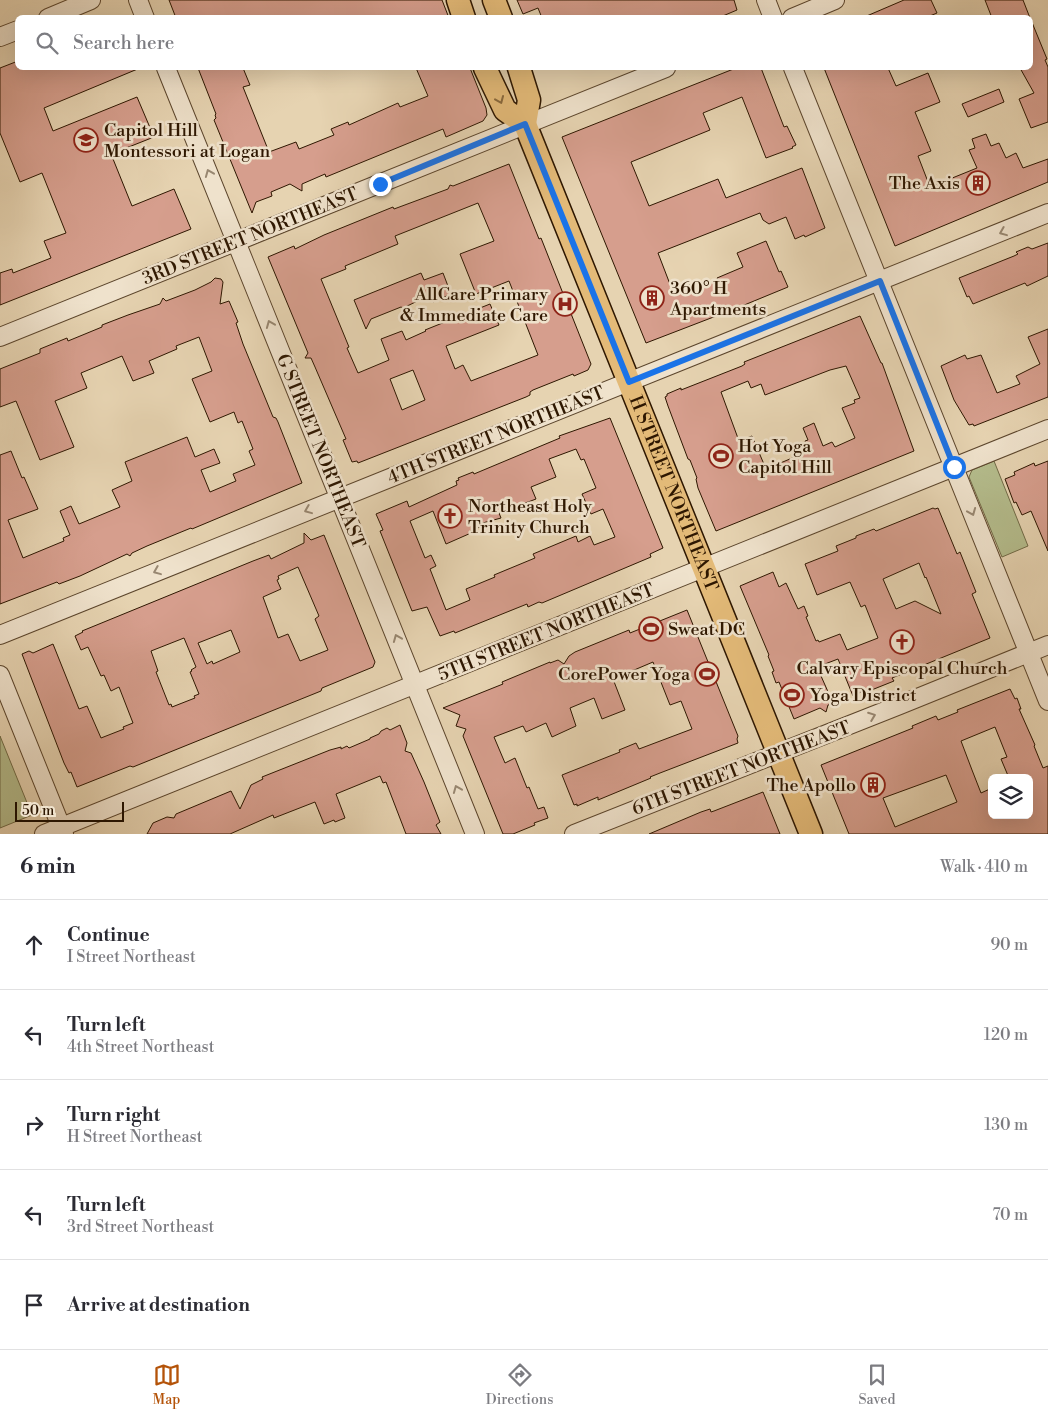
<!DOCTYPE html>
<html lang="en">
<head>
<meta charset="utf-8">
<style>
  body { margin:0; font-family:"Libre Bodoni",serif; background:#f2f2f3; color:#2b2b33 }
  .controls { position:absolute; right:15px; bottom:15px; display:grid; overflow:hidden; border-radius:8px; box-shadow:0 5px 20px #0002 }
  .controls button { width:45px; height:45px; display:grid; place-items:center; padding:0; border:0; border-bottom:1px solid #e1e1e2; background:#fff; color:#2b2b33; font:25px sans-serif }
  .scale { position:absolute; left:15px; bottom:12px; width:109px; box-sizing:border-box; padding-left:5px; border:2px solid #2e1701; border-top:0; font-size:14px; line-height:18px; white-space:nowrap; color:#2e1701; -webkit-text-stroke:4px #efe2cc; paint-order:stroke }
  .stop { position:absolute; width:15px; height:15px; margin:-11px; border:4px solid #1a73e8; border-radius:50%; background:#fff }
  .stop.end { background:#1a73e8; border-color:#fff; box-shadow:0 1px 5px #0008 }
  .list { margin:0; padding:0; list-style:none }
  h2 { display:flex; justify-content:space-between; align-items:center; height:65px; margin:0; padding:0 20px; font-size:21px }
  h2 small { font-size:16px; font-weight:400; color:#7c7c81 }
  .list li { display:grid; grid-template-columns:32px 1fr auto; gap:15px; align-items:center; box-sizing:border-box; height:90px; padding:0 20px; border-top:1px solid #e1e1e2 }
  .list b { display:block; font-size:19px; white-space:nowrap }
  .list p { margin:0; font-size:16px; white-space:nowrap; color:#7c7c81 }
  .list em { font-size:16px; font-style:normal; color:#7c7c81 }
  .icon { flex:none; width:28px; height:28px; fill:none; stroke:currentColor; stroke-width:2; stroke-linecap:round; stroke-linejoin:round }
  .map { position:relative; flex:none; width:1048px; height:834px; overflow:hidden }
  .search { position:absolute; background:#fff; box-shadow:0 5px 20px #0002; left:15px; right:15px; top:15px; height:55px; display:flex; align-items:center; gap:12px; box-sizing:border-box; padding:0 18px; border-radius:8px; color:#7c7c81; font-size:19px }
  .sheet { height:515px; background:#fff }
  nav { display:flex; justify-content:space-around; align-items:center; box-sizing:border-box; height:70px; border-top:1px solid #e1e1e2; background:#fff; font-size:14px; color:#7c7c81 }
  nav a { display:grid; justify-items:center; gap:2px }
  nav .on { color:#b45309 }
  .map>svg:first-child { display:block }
  .green { fill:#b4bc8c; stroke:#716a46 }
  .building { fill:#d69e8d; stroke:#2e1701; fill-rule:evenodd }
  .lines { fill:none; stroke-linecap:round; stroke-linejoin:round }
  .minor-casing { stroke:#5c462d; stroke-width:20 }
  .major-casing { stroke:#2e1701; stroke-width:25 }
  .minor { stroke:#efe2cc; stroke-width:18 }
  .major { stroke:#e3ba78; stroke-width:22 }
  .oneway { stroke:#88683c }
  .oneway2 { stroke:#988771 }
  .route { stroke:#1a73e8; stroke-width:6 }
  .labels { text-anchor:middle; stroke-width:5; stroke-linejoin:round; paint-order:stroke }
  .poi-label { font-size:18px; fill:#2e1701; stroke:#efe2cc; text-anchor:start }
  .street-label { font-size:18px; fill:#2e1701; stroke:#efe2cc }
</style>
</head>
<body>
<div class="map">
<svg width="1048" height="834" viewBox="0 0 1048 834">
  <rect width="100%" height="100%" fill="#e6d3b1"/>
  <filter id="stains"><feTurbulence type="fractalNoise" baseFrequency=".004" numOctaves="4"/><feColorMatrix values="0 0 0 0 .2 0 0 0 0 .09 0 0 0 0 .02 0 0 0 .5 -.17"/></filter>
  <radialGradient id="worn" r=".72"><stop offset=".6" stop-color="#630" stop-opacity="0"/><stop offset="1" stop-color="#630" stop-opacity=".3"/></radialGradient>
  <g class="green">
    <path d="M994,461L1028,546L1002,557L969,477L972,470Z"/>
    <path d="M0,736L32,815L0,828Z"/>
  </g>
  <g class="building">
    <path d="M169,0H442L449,18H176Z"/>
    <path d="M517,0H734L737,10L718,18H542L538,8L523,14Z"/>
    <path d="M904,0H931L937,13L925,18H862Z"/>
    <path d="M985,0H1023L1030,18H992Z"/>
    <path d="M1031,20L1047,59L1045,60L1048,67V122L1031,128L1019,99L1034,93L1020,68H1030Z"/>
    <path d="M18,61V68H140L44,108L53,131L137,97L154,137L111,154L132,206L174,189L191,229L0,305V273L12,269L13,273L51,258L44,241L66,233L42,173L20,182L0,133V68Z"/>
    <path d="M198,68H243L250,85L243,87L269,152L296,142L299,149L334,135L331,129L348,122L349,125L398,103L400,107L428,96L416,68H470L486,108L487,115L483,121L446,137L443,129L326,177L325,174L302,184V191L290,184L271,192L272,196L256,202L252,213L214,120L216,118L215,115L216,114Z"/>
    <path d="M736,68H761L784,127L787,126L796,145L792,147L793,148L766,158L742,97L703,113L710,130L631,162L649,206L718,179L726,198L802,168L825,228L805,237L804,235L795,239L786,217L769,224L763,220L760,213L658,253L673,292L695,282L697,287L718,280L717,278L743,267L737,253L766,241L779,272L781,271L788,287L737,308L646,343L562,137Z"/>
    <path d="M824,68H888L896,86L928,73L940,102L915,112L931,151L918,156L930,187L977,168L969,150L975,148L972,139L986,134L991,146L999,143L1006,158L1016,153L1023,168L1048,159V182L895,246Z"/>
    <path d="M999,89L1004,102L968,117L962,104Z"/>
    <path d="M509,164L539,239L541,238L591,364L588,370L574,376L573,374L533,390L530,392V395L526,397L358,463L357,461L352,462L343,440L346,439L315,367L311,358H305L308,353L268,257L294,246L295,249L324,235L393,207L394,209L429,196L448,189L450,185L453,186ZM478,203L494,241L460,254L476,294L509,281L538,355L471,381L463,365L455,369L446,346L499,325L490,304L425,330L426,331L406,340L402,331L381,339L389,360L358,373L347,348L349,347L321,279L346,269L345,266L398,244L395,236ZM413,370L425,400L402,410L390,379Z"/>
    <path d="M1048,243V276L1027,286L1025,283L973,304L969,296L967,297L959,278L1014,256L1018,254L1016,252L1028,247L1032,249Z"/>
    <path d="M421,273L424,280L443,273L451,294L433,302L430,295L403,308L401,307L371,319L366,329L354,300Z"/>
    <path d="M215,278L221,279L223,282L220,304L229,301L238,322L236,323L243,344L273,417L276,418L278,422L302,483L192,529L191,528L147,546L132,553L130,556L127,554L80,576L59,584L57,582L0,604V455L11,451L22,478L24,477L38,509L8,520L23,558L64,541L63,538L70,535L60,511L71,506L79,524L120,507L112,490L132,481L125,462L187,437L195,457L214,449L220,463L201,470L210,492L236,481L233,474L255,465L249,451L253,449L242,421L238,423L234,412L210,422L192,379L212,371L199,337L176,346L177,349L149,361L154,373L133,381L122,356L81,373L87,388L55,401L74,447L40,460L16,401L0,407V369L40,353V349L67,338L68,341L102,327V325L128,315L160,304L163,298L166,301L195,290L211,282Z"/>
    <path d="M860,316L881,363H882L914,451L716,531L698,488L696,479L697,478L690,460L688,459L668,406L665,397L667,396V394L681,388V390L742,366L745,364L744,362ZM846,366L860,398L854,400L855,403L842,408L855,438L835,447L832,442L823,446L814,423L803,428L808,440L805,441L809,451L766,469L752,436L739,441L721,392L748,381L751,388L761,384L765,395L830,370Z"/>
    <path d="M1048,329V397L974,426L973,424L969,425L954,400L941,366L965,355L967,359L981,355L997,393L1020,384L1016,376L1040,364L1028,337Z"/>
    <path d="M610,418L663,548L650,554L651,557L542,603L539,602L528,607L527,604L455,633L454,631L440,636L427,607L412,611L380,531L383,530L376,514L407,501L409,507L457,485L456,481L459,480L458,478L473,472L474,474L560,438L559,436ZM576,449L581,460L584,459L596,488L582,494L591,514L603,509L615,537L594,545L590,536L578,542L576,536L533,554L535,558L494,575L495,577L466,589L470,600L446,610L430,569L436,566L431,555L425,558L410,521L433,511L446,544L471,533L470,531L480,527L479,524L501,518L499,513L536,499L531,487L556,477L549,459Z"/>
    <path d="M1048,461V551L1031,511L1022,515L1016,502L1014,503L1005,479L1015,475L1014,472L1023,468L1034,463L1035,466Z"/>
    <path d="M933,508L935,509L938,508L957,554L960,552L976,592L972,594L990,638L892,678L894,681L864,693L863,691L853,696L838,659L817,667L833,703L828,705L826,712L820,708L794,719L779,682L776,683L772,672L774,671L768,656L769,655L740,586L773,572L779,587L786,583L798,609L804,606L808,616L806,617L816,641L818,640L819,642L840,634L847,650L878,638L865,605L861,607L850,582L817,595L805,564L838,551L836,546L856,538V536L874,529L876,531ZM919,563L925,578L926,577L941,614L915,601L896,609L883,579Z"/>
    <path d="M304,533L311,540L324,535L375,662L373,667L322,688L321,691L133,767L130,766L77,787L71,772L69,773L64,763L22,654L29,651L33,653L53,644L79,709L87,706L101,738L124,729L123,727L133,723L119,687L111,691L104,675L101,676L88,647L81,650L75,636L83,632L82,631L253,561L269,555L271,559L304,543ZM298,567L319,616L315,619L328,650L300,661L288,634L278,638L263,597L281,589L277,580L279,579L278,576ZM231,630L240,652L213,664L212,661L207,664L198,643ZM184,638L196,667L191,670L192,671L190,672L199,694L194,696L195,698L172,707L171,704L169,705L156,672L158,671L151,651Z"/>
    <path d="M687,610L738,736L737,739L738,743L660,773L650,777L651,778L598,800V797L577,806V804L574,805L562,775L620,752L619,750L636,743L639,749L692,729L681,701L670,705L653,662L613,679L625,710L602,719L594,698L570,708L576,726L552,737L546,723L526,732L523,726L494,737L505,763L515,758L527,788L529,787L538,809L544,807L548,818L534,823L535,825L513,834H503L463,736L466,729L456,726L460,715L443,708L503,684L502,682L550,662V663L558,660L564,664L569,656L575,652L629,630L630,633Z"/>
    <path d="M1010,689L1015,699L1017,698L1021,709H1019L1035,745L1034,746L1043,768L1048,766V834H849L821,765L913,728L912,726L936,716L938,720L958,712L957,710ZM995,727L1007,757L1001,759L1009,778H1029V815H992V788L981,793L972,770L961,741ZM946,775L957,802L895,827L883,798Z"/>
    <path d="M400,725L407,743L405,751L411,753L424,782L440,822L436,825L441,834H406L386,782L383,783L380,776L336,794L345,818L335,822L334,820L324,824L315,802L274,818L273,815L230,834H147L153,823L167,817L174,818L176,814L231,791L240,809L251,785L263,779L262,777L330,750L341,747V749L347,746L349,748L370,739V738L379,734L381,731L387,728L390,730Z"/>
    <path d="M763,792L780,834H649L701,812L710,809L711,812L714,811Z"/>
  </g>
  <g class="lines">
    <g class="minor-casing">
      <g id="minor">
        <path d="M138,0L145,18"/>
        <path d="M766,0L773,18"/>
        <path d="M48,18L91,0"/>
        <path d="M792,18L835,0"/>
        <path d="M0,37L18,30"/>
        <path d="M166,68L475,834"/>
        <path d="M793,68L1048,701"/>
        <path d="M0,337L666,68"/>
        <path d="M0,635L1048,213"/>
        <path d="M0,675L64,834"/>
        <path d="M44,834L1048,429"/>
        <path d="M574,834L900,705L1048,645"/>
      </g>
    </g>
    <g class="major-casing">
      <g id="major">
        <path d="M458,0L464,18"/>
        <path d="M494,0L501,18"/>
        <path id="s1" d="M485,68L505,110L525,124L811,834"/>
        <path d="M519,68L529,100L525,124"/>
      </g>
    </g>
    <use href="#minor" class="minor"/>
    <use href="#major" class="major"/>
  </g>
  <defs><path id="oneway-chevron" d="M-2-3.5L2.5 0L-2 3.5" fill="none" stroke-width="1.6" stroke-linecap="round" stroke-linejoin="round" transform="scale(1.25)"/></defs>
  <use class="oneway" href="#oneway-chevron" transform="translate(500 100) rotate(67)"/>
  <g class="oneway2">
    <use href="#oneway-chevron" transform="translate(209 173) rotate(-112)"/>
    <use href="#oneway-chevron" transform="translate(1003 232) rotate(158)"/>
    <use href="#oneway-chevron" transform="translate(270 324) rotate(-112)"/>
    <use href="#oneway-chevron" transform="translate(308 510) rotate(158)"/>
    <use href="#oneway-chevron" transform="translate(972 512) rotate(68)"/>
    <use href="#oneway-chevron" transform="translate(157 571) rotate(158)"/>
    <use href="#oneway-chevron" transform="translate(397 638) rotate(-112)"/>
    <use href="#oneway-chevron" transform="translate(872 716) rotate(-21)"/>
    <use href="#oneway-chevron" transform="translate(457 789) rotate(-112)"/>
  </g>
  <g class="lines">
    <path class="route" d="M380,184L525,124L629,382L880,281L954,467"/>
  </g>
  <defs>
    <g id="school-ring" transform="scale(1.25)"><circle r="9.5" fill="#efe2cc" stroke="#8f2418" stroke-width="1.5"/><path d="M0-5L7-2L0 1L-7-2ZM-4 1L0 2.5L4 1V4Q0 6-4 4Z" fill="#8f2418"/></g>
    <g id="building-ring" transform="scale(1.25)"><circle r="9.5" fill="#efe2cc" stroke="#8f2418" stroke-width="1.5"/><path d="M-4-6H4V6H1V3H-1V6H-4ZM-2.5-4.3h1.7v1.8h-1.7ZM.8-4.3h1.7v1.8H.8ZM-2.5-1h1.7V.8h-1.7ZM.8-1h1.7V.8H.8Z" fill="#8f2418"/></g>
    <g id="hospital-ring" transform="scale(1.25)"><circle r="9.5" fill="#efe2cc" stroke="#8f2418" stroke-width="1.5"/><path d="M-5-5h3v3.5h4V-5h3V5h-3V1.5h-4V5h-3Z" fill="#8f2418"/></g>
    <g id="stadium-ring" transform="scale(1.25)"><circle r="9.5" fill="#efe2cc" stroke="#8f2418" stroke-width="1.5"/><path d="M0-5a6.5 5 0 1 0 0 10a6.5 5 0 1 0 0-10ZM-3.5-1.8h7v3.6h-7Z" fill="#8f2418"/></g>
    <g id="church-ring" transform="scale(1.25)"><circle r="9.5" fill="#efe2cc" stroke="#8f2418" stroke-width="1.5"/><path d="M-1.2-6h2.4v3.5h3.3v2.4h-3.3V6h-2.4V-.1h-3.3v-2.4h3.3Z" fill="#8f2418"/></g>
  </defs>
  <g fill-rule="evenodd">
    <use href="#school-ring" x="86" y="140"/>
    <use href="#building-ring" x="978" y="183"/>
    <use href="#building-ring" x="652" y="298"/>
    <use href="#hospital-ring" x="565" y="304"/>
    <use href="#stadium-ring" x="721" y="456"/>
    <use href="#church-ring" x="450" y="516"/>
    <use href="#stadium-ring" x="651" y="629"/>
    <use href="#church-ring" x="902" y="642"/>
    <use href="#stadium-ring" x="707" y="674"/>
    <use href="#stadium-ring" x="792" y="695"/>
    <use href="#building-ring" x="873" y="785"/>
  </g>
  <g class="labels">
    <g class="poi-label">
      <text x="104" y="136">Capitol Hill<tspan x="104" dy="21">Montessori at Logan</tspan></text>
      <text x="960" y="189" text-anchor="end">The Axis</text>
      <text x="670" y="294">360° H<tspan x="670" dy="21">Apartments</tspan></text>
      <text x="548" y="300" text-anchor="end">AllCare Primary<tspan x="548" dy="21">&amp; Immediate Care</tspan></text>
      <text x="738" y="452">Hot Yoga<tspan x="738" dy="21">Capitol Hill</tspan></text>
      <text x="468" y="512">Northeast Holy<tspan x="468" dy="21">Trinity Church</tspan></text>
      <text x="668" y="635">Sweat DC</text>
      <text x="902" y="674" text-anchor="middle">Calvary Episcopal Church</text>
      <text x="690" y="680" text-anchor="end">CorePower Yoga</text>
      <text x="810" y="701">Yoga District</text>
      <text x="856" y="791" text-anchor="end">The Apollo</text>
    </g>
    <g class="street-label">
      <text transform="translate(250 236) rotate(-22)" y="6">3RD STREET NORTHEAST</text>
      <text transform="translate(496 435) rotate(-22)" y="6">4TH STREET NORTHEAST</text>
      <text transform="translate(321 451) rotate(68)" y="6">G STREET NORTHEAST</text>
      <text dy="6" stroke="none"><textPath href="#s1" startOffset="469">H STREET NORTHEAST</textPath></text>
      <text transform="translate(546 632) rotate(-22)" y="6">5TH STREET NORTHEAST</text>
      <text transform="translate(741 768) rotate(-21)" y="6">6TH STREET NORTHEAST</text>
    </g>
  </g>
  <rect width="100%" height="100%" filter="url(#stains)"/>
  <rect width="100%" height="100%" fill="url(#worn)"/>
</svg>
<div class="controls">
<button><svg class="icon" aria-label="layers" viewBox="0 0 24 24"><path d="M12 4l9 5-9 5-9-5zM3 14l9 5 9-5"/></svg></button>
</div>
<div class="scale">50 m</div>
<div class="stop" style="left:954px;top:467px"></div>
<div class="stop end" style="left:380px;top:184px"></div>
<div class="search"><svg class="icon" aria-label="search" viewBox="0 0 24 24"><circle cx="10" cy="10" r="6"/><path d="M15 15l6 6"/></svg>Search here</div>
</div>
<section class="sheet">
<h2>6 min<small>Walk · 410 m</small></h2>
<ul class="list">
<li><svg class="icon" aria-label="ahead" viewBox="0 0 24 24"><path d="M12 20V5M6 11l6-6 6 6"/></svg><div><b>Continue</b><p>I Street Northeast</p></div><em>90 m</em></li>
<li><svg class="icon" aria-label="left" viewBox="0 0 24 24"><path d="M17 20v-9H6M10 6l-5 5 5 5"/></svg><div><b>Turn left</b><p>4th Street Northeast</p></div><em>120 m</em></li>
<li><svg class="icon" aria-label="right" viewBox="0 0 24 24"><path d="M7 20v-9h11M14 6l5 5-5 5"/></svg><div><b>Turn right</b><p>H Street Northeast</p></div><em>130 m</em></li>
<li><svg class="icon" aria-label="left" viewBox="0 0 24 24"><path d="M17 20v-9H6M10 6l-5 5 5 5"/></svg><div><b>Turn left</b><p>3rd Street Northeast</p></div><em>70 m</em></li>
<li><svg class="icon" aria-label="arrive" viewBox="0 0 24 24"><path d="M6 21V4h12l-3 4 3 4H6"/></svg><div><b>Arrive at destination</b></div></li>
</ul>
</section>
<nav>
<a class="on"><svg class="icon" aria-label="map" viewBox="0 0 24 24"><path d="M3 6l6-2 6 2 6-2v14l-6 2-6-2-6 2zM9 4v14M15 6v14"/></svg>Map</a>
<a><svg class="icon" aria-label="directions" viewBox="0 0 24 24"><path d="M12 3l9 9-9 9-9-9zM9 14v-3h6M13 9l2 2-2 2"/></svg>Directions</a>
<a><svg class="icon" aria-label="saved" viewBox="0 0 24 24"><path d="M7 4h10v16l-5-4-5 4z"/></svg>Saved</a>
</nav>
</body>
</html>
